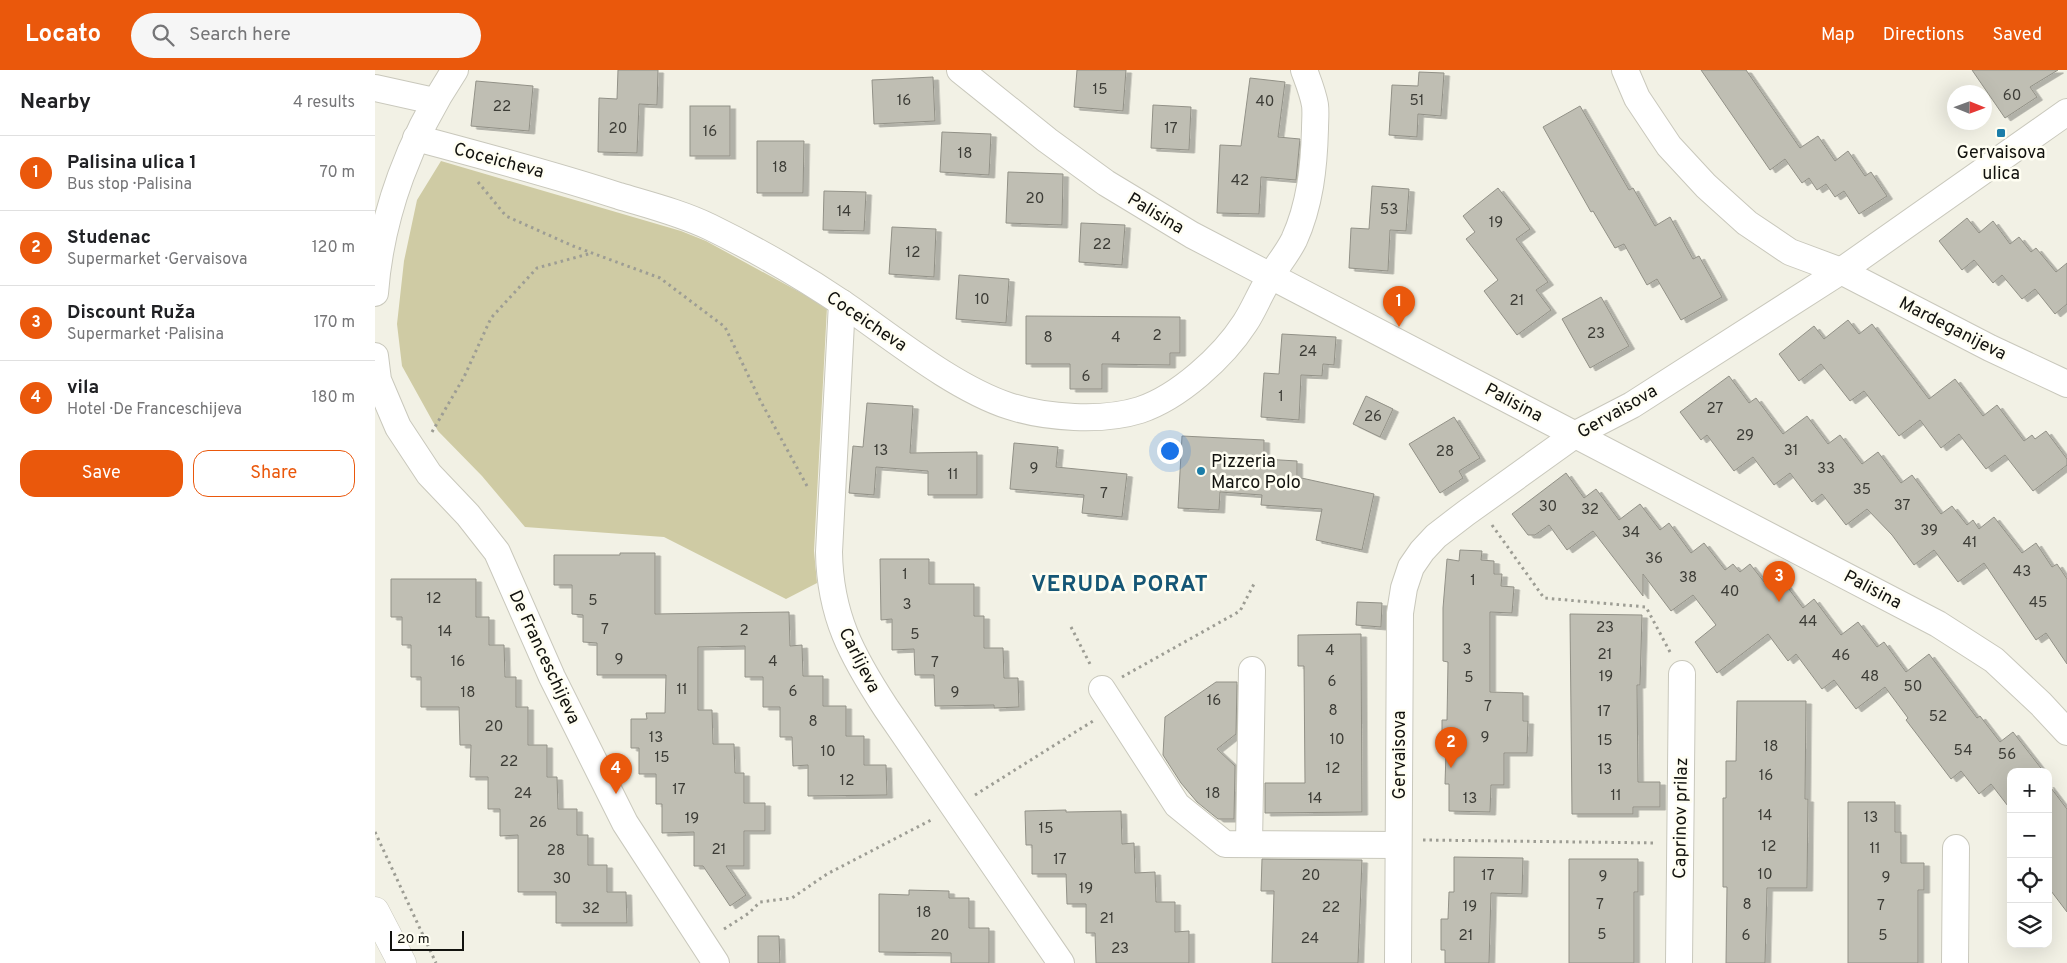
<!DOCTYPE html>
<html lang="en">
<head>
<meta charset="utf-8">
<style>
  body { margin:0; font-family:Overpass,sans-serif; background:#f6f6f6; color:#202124 }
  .controls { position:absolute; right:15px; bottom:15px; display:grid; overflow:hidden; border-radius:10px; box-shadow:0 5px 20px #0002 }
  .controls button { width:45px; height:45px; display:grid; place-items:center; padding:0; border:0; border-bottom:1px solid #e0e0e0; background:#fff; color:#202124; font:25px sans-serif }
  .compass { position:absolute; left:1572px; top:15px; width:45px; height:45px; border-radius:50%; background:#fff; box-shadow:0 5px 20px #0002; rotate:91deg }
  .scale { position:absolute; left:15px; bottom:12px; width:74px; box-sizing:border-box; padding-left:5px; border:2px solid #12120e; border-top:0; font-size:14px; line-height:18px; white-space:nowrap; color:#12120e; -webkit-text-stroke:4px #fffef2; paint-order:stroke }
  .you { position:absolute; left:794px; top:380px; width:18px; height:18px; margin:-12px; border:4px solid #fff; border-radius:50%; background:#1a73e8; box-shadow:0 0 0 8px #1a73e833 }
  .badge { display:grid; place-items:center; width:32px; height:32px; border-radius:50%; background:#ea580c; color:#fff; font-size:16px; font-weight:700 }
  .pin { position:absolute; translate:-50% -41px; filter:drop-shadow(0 1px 2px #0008) }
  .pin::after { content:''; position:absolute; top:26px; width:18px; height:15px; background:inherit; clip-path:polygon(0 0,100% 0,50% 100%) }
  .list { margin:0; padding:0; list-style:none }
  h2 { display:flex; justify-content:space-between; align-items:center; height:65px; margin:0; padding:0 20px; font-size:21px }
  h2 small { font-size:16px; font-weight:400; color:#757577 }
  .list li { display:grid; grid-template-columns:32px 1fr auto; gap:15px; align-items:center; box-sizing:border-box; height:75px; padding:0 20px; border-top:1px solid #e0e0e0 }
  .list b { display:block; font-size:19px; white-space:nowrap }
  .list p { margin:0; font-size:16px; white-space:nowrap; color:#757577 }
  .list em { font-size:16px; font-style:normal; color:#757577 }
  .actions { display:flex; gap:10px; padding:15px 20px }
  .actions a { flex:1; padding:11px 0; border:1px solid #ea580c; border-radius:15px; text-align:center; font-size:18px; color:#ea580c }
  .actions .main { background:#ea580c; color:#fff }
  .icon { flex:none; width:28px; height:28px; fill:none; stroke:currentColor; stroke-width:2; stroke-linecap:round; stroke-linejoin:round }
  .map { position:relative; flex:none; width:1692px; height:893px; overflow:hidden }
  header { display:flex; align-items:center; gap:30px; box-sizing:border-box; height:70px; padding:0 25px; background:#ea580c; color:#fff }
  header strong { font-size:24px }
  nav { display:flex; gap:28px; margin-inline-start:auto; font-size:18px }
  .search { width:350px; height:45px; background:#f6f6f6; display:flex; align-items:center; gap:12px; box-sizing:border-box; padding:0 18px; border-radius:28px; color:#757577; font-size:19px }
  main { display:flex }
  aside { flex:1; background:#fff }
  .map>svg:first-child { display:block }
  .green { fill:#cfcba4 }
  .building { fill:#bfbeb3; stroke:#929187; filter:url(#shadow) }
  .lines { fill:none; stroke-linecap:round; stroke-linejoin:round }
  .minor-casing { stroke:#c9c8bc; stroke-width:28 }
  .major-casing { stroke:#c9c8bc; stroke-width:29 }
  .path { stroke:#9d9d94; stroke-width:3; stroke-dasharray:2.5 4; stroke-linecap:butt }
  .minor { stroke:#fff; stroke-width:26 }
  .major { stroke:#fff; stroke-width:28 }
  .poi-dot { fill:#1b7da9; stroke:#fffef2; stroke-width:2 }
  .labels { text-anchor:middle; stroke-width:5; stroke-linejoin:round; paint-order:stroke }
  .number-label { font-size:15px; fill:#3d3d37 }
  .poi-label { font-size:18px; fill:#12120e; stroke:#fffef2 }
  .street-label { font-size:18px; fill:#12120e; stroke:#fffef2 }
  .district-label { font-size:22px; font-weight:bold; letter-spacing:1px; fill:#155675; stroke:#fffef2 }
</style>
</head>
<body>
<header>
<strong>Locato</strong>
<div class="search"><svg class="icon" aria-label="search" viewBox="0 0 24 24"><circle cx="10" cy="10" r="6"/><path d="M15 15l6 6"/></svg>Search here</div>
<nav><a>Map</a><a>Directions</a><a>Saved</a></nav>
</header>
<main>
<aside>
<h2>Nearby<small>4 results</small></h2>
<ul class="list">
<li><span class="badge">1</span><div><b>Palisina ulica 1</b><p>Bus stop · Palisina</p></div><em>70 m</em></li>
<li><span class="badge">2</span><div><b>Studenac</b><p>Supermarket · Gervaisova</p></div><em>120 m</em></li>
<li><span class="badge">3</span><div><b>Discount Ruža</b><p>Supermarket · Palisina</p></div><em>170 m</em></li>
<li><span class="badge">4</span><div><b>vila</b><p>Hotel · De Franceschijeva</p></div><em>180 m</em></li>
</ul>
<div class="actions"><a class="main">Save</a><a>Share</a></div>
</aside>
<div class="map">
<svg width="1692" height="893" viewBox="0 0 1692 893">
  <defs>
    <filter id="shadow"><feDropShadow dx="5.5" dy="3" stdDeviation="0" flood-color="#0004"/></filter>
  </defs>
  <rect width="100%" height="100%" fill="#f2f1e5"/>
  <path class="green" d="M66,91L306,161L331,171L452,237L439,481L442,513L411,529L289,467L150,457L107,406L63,361L27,296L22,254L29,191L42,130Z"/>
  <g class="building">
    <path d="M243,0H283L282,35L264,34L262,83L223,82L224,28L242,29Z"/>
    <path d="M702,0H751L748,41L699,37Z"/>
    <path d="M1326,0H1371L1425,78L1443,66L1460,91L1473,81L1490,106L1496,102L1512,126L1484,144L1469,121L1460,127L1451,114L1442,120L1434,108L1427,113L1410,89L1395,100Z"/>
    <path d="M1597,0H1683L1655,17L1662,27L1630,48Z"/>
    <path d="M1044,2L1069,3L1066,46L1043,44L1042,67L1014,65L1017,15L1043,16Z"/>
    <path d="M558,7L560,51L499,54L497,10Z"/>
    <path d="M875,8L910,12L903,67L925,69L921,110L886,107L884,144L842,143L845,75L866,76Z"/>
    <path d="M101,11L158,16L154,61L96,56Z"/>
    <path d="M778,35L816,37L814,80L776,78Z"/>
    <rect x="315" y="36" width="40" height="50"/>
    <path d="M1205,36L1254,120L1258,118L1280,156L1295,147L1318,189L1324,186L1347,227L1306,250L1282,209L1272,215L1249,174L1240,178L1218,141L1216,142L1168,57Z"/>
    <path d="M567,62L616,64L614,105L565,102Z"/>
    <path d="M382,71H429L428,123H382Z"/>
    <path d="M633,102L688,104L687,155L631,153Z"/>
    <path d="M997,116L1034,119L1031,161L1015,160L1013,201L974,198L976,158L994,159Z"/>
    <path d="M1123,118L1155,159L1141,169L1173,212L1161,220L1176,240L1142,265L1109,221L1123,210L1091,169L1100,162L1088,146Z"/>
    <path d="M449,121L491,122L489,161L448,160Z"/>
    <path d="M1592,148L1604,163L1618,151L1635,174L1644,167L1656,182L1661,178L1681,202L1692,193V234L1680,244L1660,219L1647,229L1627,205L1618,213L1599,190L1587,200L1564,171Z"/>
    <path d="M706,153L750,155L747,195L704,192Z"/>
    <path d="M517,157L561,159L559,207L514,204Z"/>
    <path d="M584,205L634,209L631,253L581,249Z"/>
    <path d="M1226,227L1254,276L1215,298L1187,249Z"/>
    <path d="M651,246L805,247V283H795V295L727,294V319H695V294H651Z"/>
    <path d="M1473,250L1484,264L1497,254L1554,329L1580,309L1608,346L1622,335L1649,371L1657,365L1660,369L1671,361L1692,389V395L1658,421L1630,385L1611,399L1584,364L1566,378L1545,350L1524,366L1489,321L1475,331L1446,294L1424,311L1404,284L1439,256L1449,269Z"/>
    <path d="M907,264L961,267L959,295L948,294L947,306L926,305L924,350L886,347L889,303L904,304Z"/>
    <path d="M1354,306L1374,333L1381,328L1408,364L1432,346L1453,374L1465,365L1487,394L1503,382L1526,413L1537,405L1566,444L1577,436L1592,455L1598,450L1604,459L1619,447L1647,483L1661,473L1677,497L1682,494L1692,509V594L1671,563L1661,570L1609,493L1583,512L1559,480L1539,495L1517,465L1492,439L1471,455L1447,424L1437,432L1415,403L1399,415L1378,387L1359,401L1332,365L1326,370L1305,342Z"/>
    <path d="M991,326L1018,339L1005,367L978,354Z"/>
    <path d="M492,333L538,336L535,383L602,382V425H553V401L501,397L499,425L474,423L478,376L488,377Z"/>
    <path d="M1079,347L1105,388L1084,401L1088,408L1065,423L1034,374Z"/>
    <path d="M807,366L889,370V389L922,391V407L999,424L987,480L941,470L947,439L886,435L887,425L845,422L844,440L803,438Z"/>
    <path d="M639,373L683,377L681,397L752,404L747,447L707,443L709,425L635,419Z"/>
    <path d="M1191,403L1209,428L1221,419L1244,450L1265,434L1285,460L1294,453L1316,483L1329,473L1350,500L1358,494L1365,502L1375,494L1393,517L1405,507L1428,538L1439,529L1466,565L1483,552L1502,577L1509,572L1531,602L1554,584L1602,648L1605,646L1625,672L1638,662L1669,702H1636V740L1616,714L1604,724L1586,701L1576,709L1531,650L1533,648L1510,617L1481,639L1459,610L1447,619L1421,584L1413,591L1393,564L1342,603L1320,572L1341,555L1318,525L1296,541L1268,504V526L1218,461L1192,480L1174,455L1160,465H1153L1137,444Z"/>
    <path d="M1085,480L1107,481L1106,490L1119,491V504H1127L1126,516L1139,517L1137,543L1115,542V622L1148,623V651H1153L1152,683H1129V715H1116L1115,742L1074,741V714H1070L1071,682H1067V650H1072L1073,592L1068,591V538L1072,489L1084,491Z"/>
    <path d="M245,483H280V544L414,542L415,576L427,575L428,606H448V636H471V666H489V695H511L512,725L433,726V695L418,696L417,667H405V637H388V607H370V576L323,577V640H337L338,674H359L360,703H369V733H390V761H369V796H351L371,825L355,836L328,796H319V762L287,763V734H281V704H264V678H256V649H272L271,643H290L291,605H222V573L208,572V545L197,544V515H179V485H245Z"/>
    <path d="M505,489H554V514H599V546H609V578H628L629,608H643L644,637L619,638V635L560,636L559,605H540L539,579L517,580V549L506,550Z"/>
    <path d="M16,509H101V547H114V575H129L130,607H141V637H153V675H172V707H182L183,739H202V765H213V795H232V822H251L252,853H181V822H143V765L125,766V739H113V707H95L96,675H85L84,637H46V607H36V575H27V547H16Z"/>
    <path d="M982,532L1007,533L1006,557L981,555Z"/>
    <path d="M1195,544L1267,545L1265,615H1262L1263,712H1285V737H1258V744H1197Z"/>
    <path d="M986,564L987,742L890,743V713H930L929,596H923V565Z"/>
    <path d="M841,612H862L861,664L842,679L860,696L859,749H843L822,732L806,713L788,685L790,647Z"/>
    <path d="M1362,631H1431L1430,729H1433L1432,818H1392L1390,893H1351L1352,817H1348V728H1351V691H1361Z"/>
    <path d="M1673,714L1692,739V842L1673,817Z"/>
    <path d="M1473,732H1520V762H1526V793H1549V820H1543V893H1473Z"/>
    <path d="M691,740V742L746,741L747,774L759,773L760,803L780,802L781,832H800V862L814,861V893H721L720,863H711V834H692L691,804H657V775H651L650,741Z"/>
    <path d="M1079,787L1148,788L1147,824L1116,823L1114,893H1070V880H1066V849H1073L1074,822H1079Z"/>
    <path d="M887,789L987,790L983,893H897L899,821H886Z"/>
    <path d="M1194,789H1263V822H1259V893H1194Z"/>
    <path d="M534,820L574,821V828H594V858H614V893H576V883L504,882V824L534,825Z"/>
    <path d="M383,866H404L405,893H383Z"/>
  </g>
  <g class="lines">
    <g class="minor-casing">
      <g id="minor">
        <path d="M585,0L672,70L731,113L817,165L1563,554L1619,590L1666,634L1692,662"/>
        <path d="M1250,0L1262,28L1294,76L1331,116L1372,153L1415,182L1466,201L1615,278L1692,314"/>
        <path d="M0,18L59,31"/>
        <path d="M41,68C109,86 177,104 244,126C274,135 306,143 335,157C382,180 427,206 470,235C518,268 579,318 634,336C671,348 727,352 765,340C804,327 848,287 870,253C878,241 883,228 890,216C898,200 911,186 919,170C935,135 939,97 940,59C940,51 941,42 940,35C938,23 933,11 929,0"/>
        <path d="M0,223C6,143 36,66 80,0"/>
        <path d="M467,233L454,482C455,546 477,586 511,638L686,893"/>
        <path d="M0,286L3,310L23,357L54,404L93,445L122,482L177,607L250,753L341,893"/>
        <path d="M727,619L802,735L850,774L1023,775"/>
        <path d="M874,774L877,600"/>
        <path d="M1023,893L1025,543L1029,518L1036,497L1047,481L1061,466L1091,443L1201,364L1257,335L1466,201L1692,42"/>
        <path d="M1304,893L1307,604"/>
        <path d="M1580,893L1581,778"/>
      </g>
    </g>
    <g class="major-casing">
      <path id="major" d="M0,841L27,893"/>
    </g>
    <g class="path">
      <path d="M103,112L131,146L198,176L285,208L350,257L385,330L432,416"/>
      <path d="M57,362L89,307L116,248L162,198L217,183"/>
      <path d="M1117,455L1169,528L1271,537L1295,582"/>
      <path d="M696,557L716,596"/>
      <path d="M747,607L865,541L880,512"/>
      <path d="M600,725L718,651"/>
      <path d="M0,762L61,893"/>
      <path d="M1048,770L1282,773"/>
      <path d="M349,859L374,843L385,832L417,828L452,804L558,749"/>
    </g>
    <use href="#minor" class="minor"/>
    <use href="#major" class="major"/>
  </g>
  <g class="poi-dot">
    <rect x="1621" y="58" width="10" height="10" rx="2.5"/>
    <circle cx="826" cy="401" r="5"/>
  </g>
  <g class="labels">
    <g class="number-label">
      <text x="725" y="24">15</text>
      <text x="1637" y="30">60</text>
      <text x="529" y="35">16</text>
      <text x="1042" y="35">51</text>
      <text x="890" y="36">40</text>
      <text x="127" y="41">22</text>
      <text x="243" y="63">20</text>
      <text x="796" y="63">17</text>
      <text x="335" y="66">16</text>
      <text x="590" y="88">18</text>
      <text x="405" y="102">18</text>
      <text x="865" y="115">42</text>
      <text x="660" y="133">20</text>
      <text x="1014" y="144">53</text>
      <text x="469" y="146">14</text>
      <text x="1121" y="157">19</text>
      <text x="727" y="179">22</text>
      <text x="538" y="187">12</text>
      <text x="607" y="234">10</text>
      <text x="1142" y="235">21</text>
      <text x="1221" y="268">23</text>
      <text x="782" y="270">2</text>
      <text x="673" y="272">8</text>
      <text x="741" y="272">4</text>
      <text x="933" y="286">24</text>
      <text x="711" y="311">6</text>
      <text x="906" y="331">1</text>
      <text x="1340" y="343">27</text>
      <text x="998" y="351">26</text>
      <text x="1370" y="370">29</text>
      <text x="506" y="385">13</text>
      <text x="1416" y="385">31</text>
      <text x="1070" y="386">28</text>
      <text x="659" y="403">9</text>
      <text x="1451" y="403">33</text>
      <text x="578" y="409">11</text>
      <text x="1487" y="424">35</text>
      <text x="729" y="428">7</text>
      <text x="1527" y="440">37</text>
      <text x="1173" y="441">30</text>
      <text x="1215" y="444">32</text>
      <text x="1554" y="465">39</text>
      <text x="1256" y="467">34</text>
      <text x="1595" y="477">41</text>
      <text x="1279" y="493">36</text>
      <text x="1647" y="506">43</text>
      <text x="530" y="509">1</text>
      <text x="1313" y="512">38</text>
      <text x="1098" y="515">1</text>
      <text x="1355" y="526">40</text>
      <text x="59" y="533">12</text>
      <text x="218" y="535">5</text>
      <text x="1663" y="537">45</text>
      <text x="532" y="539">3</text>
      <text x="1433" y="556">44</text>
      <text x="1230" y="562">23</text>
      <text x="230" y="564">7</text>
      <text x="369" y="565">2</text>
      <text x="70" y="566">14</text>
      <text x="540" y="569">5</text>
      <text x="1092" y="584">3</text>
      <text x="955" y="585">4</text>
      <text x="1230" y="589">21</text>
      <text x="1466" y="590">46</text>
      <text x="244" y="594">9</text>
      <text x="83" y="596">16</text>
      <text x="398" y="596">4</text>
      <text x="560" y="597">7</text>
      <text x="1231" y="611">19</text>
      <text x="1495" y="611">48</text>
      <text x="1094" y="612">5</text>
      <text x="957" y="616">6</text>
      <text x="1538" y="621">50</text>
      <text x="307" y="624">11</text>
      <text x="418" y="626">6</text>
      <text x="93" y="627">18</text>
      <text x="580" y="627">9</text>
      <text x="839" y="635">16</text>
      <text x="1113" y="641">7</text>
      <text x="958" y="645">8</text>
      <text x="1229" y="646">17</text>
      <text x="1563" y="651">52</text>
      <text x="438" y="656">8</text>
      <text x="119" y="661">20</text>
      <text x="281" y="672">13</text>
      <text x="1110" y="672">9</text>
      <text x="962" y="674">10</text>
      <text x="1230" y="675">15</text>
      <text x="1396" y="681">18</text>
      <text x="1588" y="685">54</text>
      <text x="453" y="686">10</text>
      <text x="1632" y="689">56</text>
      <text x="287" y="692">15</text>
      <text x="134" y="696">22</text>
      <text x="958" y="703">12</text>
      <text x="1230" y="704">13</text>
      <text x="1391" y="710">16</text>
      <text x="472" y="715">12</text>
      <text x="304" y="724">17</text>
      <text x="148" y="728">24</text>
      <text x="838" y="728">18</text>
      <text x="1241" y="730">11</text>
      <text x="940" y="733">14</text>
      <text x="1095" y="733">13</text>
      <text x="1390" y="750">14</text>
      <text x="1496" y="752">13</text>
      <text x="317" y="753">19</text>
      <text x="163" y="757">26</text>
      <text x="671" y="763">15</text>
      <text x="1394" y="781">12</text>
      <text x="1500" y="783">11</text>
      <text x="344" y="784">21</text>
      <text x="181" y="785">28</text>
      <text x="685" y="794">17</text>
      <text x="1390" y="809">10</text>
      <text x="936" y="810">20</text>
      <text x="1113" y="810">17</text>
      <text x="1228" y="811">9</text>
      <text x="1511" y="812">9</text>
      <text x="187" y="813">30</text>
      <text x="711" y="823">19</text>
      <text x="1225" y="839">7</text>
      <text x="1372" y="839">8</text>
      <text x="1506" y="840">7</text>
      <text x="1095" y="841">19</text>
      <text x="956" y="842">22</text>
      <text x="216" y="843">32</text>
      <text x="549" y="847">18</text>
      <text x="732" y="853">21</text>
      <text x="1227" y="869">5</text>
      <text x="565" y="870">20</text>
      <text x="1091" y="870">21</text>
      <text x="1371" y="870">6</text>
      <text x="1508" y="870">5</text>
      <text x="935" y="873">24</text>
      <text x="745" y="883">23</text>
    </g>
    <g class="poi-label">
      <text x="1626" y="88">Gervaisova<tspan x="1626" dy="21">ulica</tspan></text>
      <text x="836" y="397" text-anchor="start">Pizzeria<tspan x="836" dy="21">Marco Polo</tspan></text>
    </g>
    <g class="street-label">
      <text transform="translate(124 90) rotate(15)" y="6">Coceicheva</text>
      <text transform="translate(781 143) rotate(31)" y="6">Palisina</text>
      <text transform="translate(492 251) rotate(34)" y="6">Coceicheva</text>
      <text transform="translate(1578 258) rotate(27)" y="6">Mardeganijeva</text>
      <text transform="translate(1139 332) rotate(28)" y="6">Palisina</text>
      <text transform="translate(1242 341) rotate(-30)" y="6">Gervaisova</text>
      <text transform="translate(1498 519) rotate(28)" y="6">Palisina</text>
      <text transform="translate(170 587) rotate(65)" y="6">De Franceschijeva</text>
      <text transform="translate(485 590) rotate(63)" y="6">Carlijeva</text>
      <text transform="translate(1024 685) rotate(-90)" y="6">Gervaisova</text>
      <text transform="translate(1305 748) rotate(-89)" y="6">Caprinov prilaz</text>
    </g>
    <g class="district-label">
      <text x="745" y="521">VERUDA PORAT</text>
    </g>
  </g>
</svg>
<div class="controls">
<button>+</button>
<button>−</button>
<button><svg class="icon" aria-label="locate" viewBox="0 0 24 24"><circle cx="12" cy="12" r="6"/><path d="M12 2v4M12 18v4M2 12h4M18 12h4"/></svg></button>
<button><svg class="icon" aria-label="layers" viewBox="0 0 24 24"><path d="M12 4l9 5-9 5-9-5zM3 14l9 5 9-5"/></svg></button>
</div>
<svg class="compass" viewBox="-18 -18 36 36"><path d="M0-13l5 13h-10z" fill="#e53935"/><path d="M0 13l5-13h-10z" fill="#757577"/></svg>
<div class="scale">20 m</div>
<div class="you"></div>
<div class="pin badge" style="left:1024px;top:257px">1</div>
<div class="pin badge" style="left:1076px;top:698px">2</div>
<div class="pin badge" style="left:1404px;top:532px">3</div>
<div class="pin badge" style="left:241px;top:724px">4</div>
</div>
</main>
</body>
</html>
